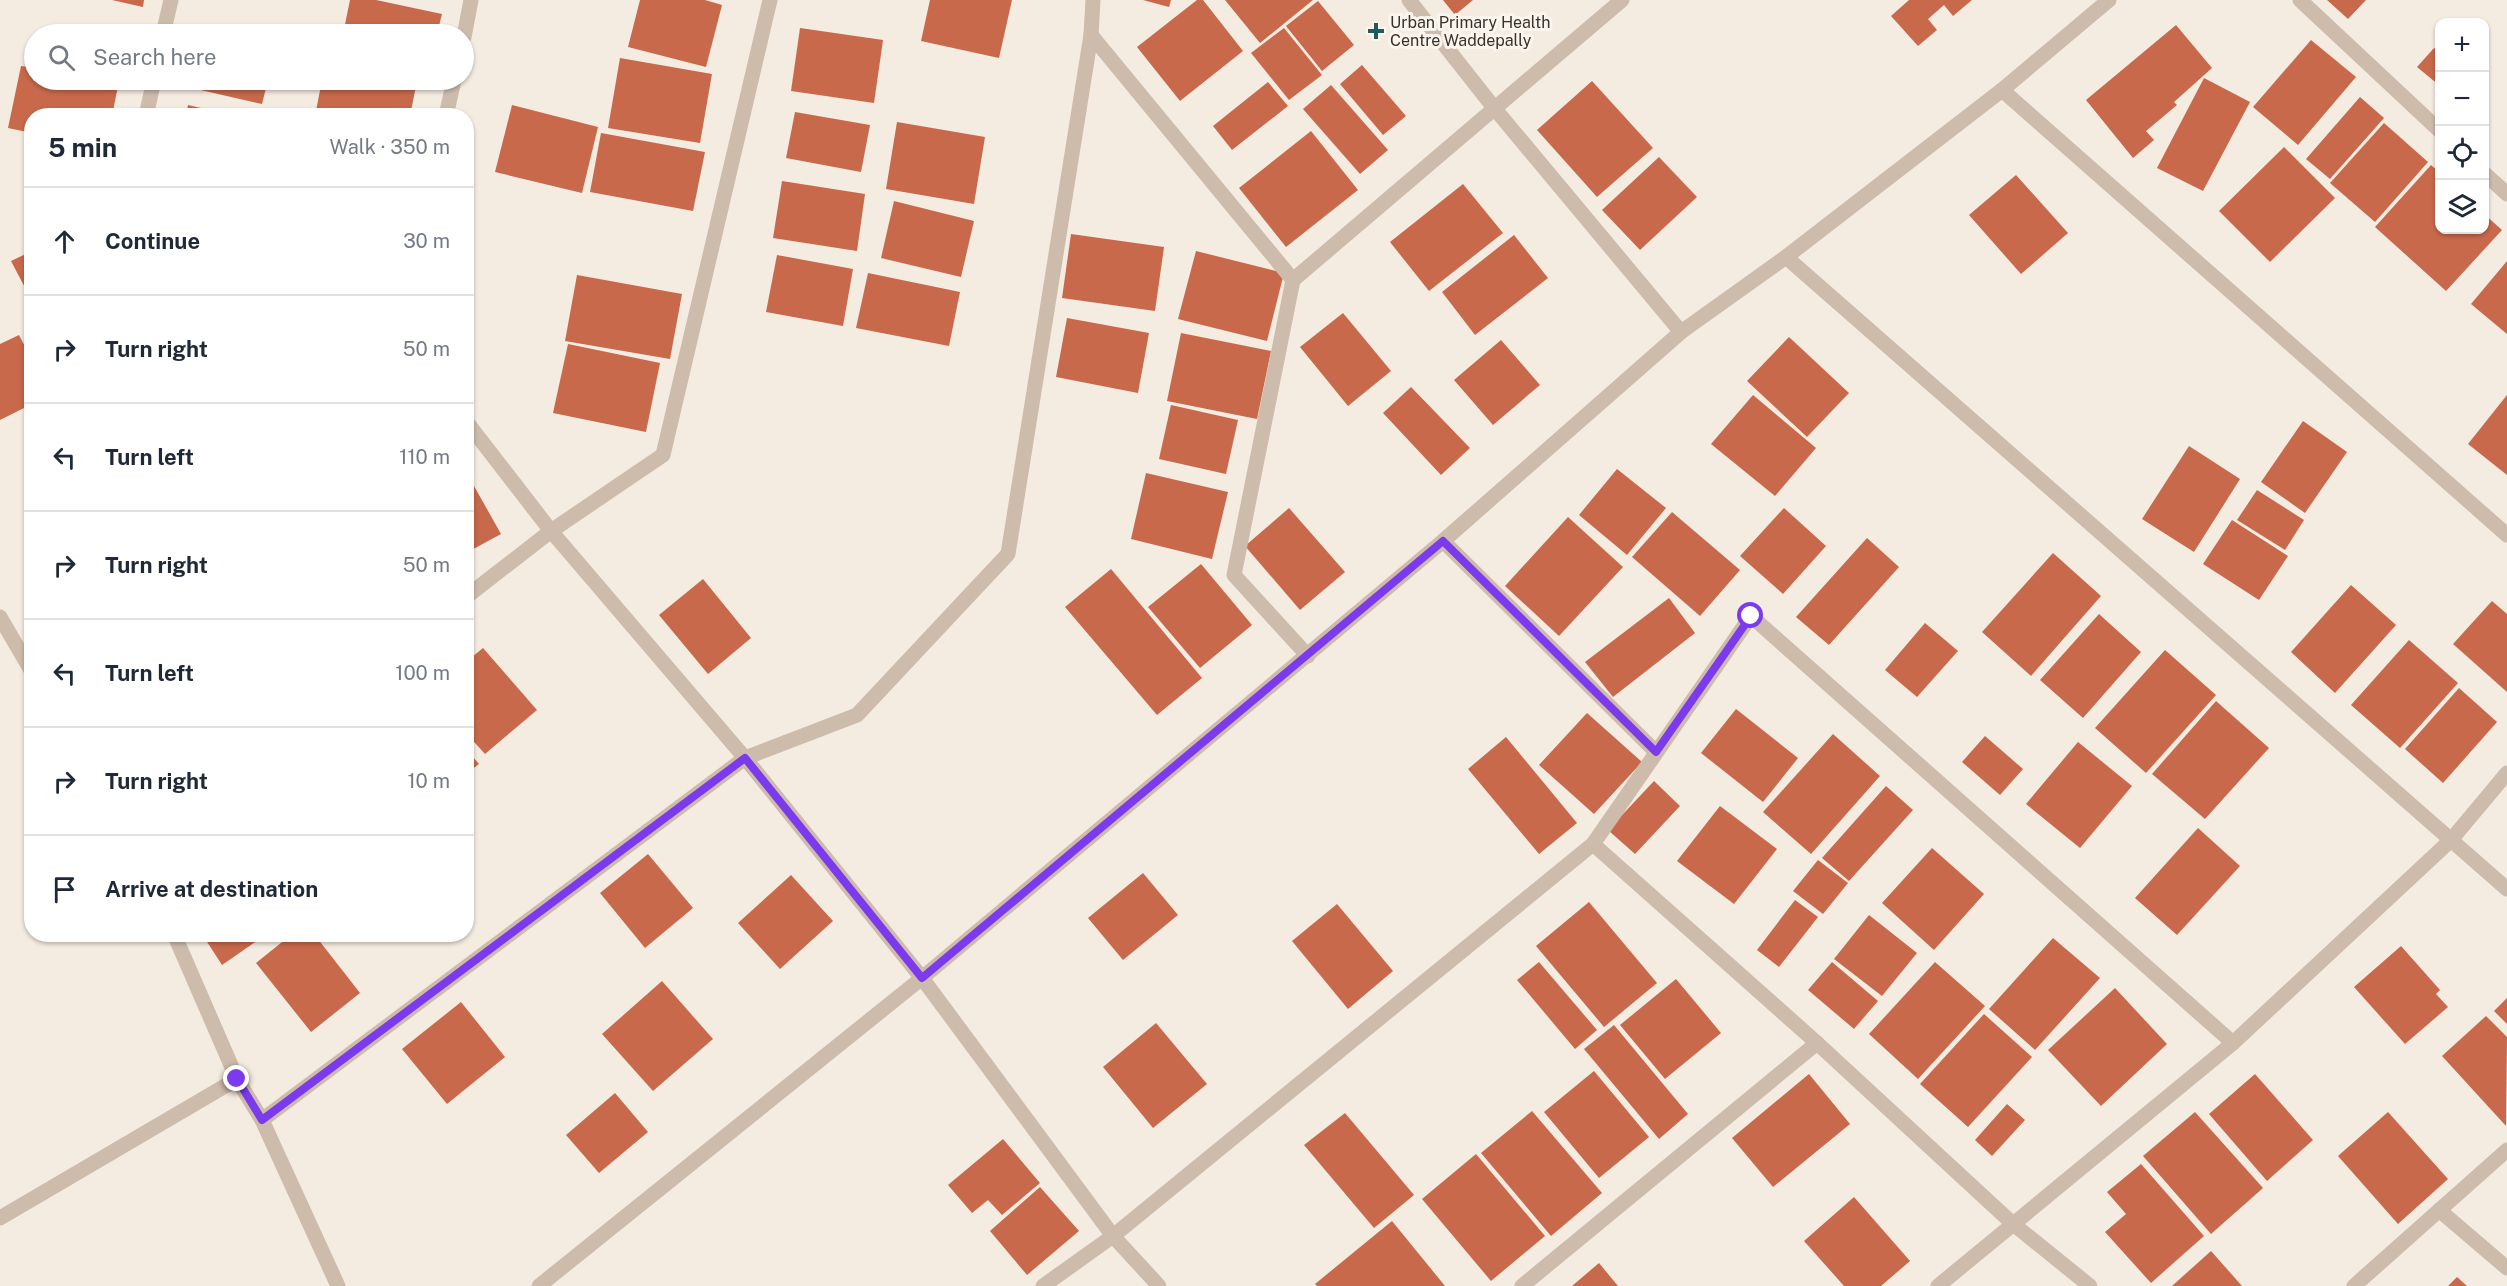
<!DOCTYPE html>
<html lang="en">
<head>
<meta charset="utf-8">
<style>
  body { margin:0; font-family:"Public Sans",sans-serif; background:#f2f2f3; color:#1f2937 }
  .controls { position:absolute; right:18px; top:18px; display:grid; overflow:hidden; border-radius:12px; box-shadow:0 2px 4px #0004 }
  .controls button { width:54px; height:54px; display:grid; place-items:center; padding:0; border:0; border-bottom:2px solid #e0e1e3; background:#fff; color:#1f2937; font:30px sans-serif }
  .stop { position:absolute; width:18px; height:18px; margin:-14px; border:4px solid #7c3aed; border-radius:50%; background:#fff }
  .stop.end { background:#7c3aed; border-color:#fff; box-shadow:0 2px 6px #0008 }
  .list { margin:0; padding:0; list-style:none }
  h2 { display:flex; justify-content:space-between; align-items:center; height:78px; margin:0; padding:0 24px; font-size:26px }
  h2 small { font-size:20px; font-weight:400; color:#747a83 }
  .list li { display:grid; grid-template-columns:39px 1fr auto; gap:18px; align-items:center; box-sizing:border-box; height:108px; padding:0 24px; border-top:2px solid #e0e1e3 }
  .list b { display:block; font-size:22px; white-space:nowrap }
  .list em { font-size:20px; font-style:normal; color:#747a83 }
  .icon { flex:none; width:33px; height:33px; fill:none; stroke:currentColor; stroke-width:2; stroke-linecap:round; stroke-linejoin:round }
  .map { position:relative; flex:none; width:2507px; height:1286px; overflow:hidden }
  .search { position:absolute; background:#fff; box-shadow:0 2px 4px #0004; left:24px; top:24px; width:450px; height:66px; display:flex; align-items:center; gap:15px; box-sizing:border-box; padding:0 21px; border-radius:33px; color:#747a83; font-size:22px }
  .panel { position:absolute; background:#fff; box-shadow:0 2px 4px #0004; left:24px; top:108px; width:450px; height:834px; border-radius:24px }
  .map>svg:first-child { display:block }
  .building { fill:#c8694b }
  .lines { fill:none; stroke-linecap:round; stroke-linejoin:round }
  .service { stroke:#cdbbac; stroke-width:15 }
  .minor { stroke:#cdbbac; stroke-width:15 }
  .route { stroke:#7c3aed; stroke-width:8 }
  .poi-dot { fill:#1f5a5e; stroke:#fbf5ee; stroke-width:2 }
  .labels { text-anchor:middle; stroke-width:6; stroke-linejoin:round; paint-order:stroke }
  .poi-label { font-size:16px; fill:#3b302b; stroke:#fbf5ee; text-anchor:start }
</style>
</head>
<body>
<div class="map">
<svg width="2507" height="1286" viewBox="0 0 2507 1286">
  <rect width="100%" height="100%" fill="#f4ebe1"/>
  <g class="building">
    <path d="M112,0H144L143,7Z"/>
    <path d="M350,0H376L442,14L437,34H343Z"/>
    <path d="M640,0H705L722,5L706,67L628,47Z"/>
    <path d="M930,0H1012L999,58L921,41Z"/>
    <path d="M1143,0H1171L1169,7Z"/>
    <path d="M1197,0H1203L1243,51L1180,101L1137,47Z"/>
    <path d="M1225,0H1313L1260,43Z"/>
    <path d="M1443,0H1473L1455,15Z"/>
    <path d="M1909,0H1972L1953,16L1944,5L1928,19L1937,30L1918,46L1891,16Z"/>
    <path d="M2327,0H2366L2348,19Z"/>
    <path d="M1318,1L1354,45L1322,71L1286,26Z"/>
    <path d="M193,24L233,34H191Z"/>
    <path d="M2176,25L2212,68L2174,102L2177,105L2146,131L2154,140L2133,158L2086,100Z"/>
    <path d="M800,28L883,40L874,103L791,91Z"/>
    <path d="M1284,28L1322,75L1289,100L1251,53Z"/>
    <path d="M2311,40L2356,77L2298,145L2253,107Z"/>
    <path d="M2434,48L2440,52V86L2417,67Z"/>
    <path d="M620,58L712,74L700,143L608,128Z"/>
    <path d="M1362,65L1406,116L1383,135L1340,84Z"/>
    <path d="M21,66L34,68V80H87L118,86L112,116H32V133L8,128Z"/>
    <path d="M2204,78L2250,102L2203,191L2157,168Z"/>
    <path d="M181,80H268L262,104L179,85Z"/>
    <path d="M322,80L417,81L410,116H315Z"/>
    <path d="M1592,81L1653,148L1597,197L1537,130Z"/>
    <path d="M1268,82L1288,106L1232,150L1213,126Z"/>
    <path d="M1331,85L1388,150L1360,174L1303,109Z"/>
    <path d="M2360,97L2384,118L2330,179L2306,159Z"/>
    <path d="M188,105L232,115V116H186Z"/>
    <path d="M512,105L598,127L582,193L495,172Z"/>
    <path d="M795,112L870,125L861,172L786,158Z"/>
    <path d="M897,122L985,137L974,204L886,189Z"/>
    <path d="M2384,123L2428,162L2375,222L2330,183Z"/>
    <path d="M1311,131L1358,190L1286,247L1239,188Z"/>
    <path d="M601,133L705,152L693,211L590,192Z"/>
    <path d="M2284,147L2335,198L2270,262L2219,211Z"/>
    <path d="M1659,157L1697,197L1640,250L1602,210Z"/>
    <path d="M2431,165L2440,173V230H2484V214L2502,230L2446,291L2375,227Z"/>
    <path d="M2016,175L2068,233L2021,274L1969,215Z"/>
    <path d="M782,181L865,194L857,251L773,238Z"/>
    <path d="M1463,184L1503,233L1429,291L1390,242Z"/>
    <path d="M894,201L974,221L961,277L881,258Z"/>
    <path d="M1071,234L1164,247L1155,311L1062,298Z"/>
    <path d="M1514,235L1548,278L1475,335L1442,292Z"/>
    <path d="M32,251V301L11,261Z"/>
    <path d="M1196,251L1284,273L1267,341L1178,319Z"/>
    <path d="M777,255L853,269L843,326L766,312Z"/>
    <path d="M2507,261V334L2471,304Z"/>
    <path d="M868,273L960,292L949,346L856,328Z"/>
    <path d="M577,275L682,294L670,359L565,341Z"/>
    <path d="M1343,313L1391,371L1348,406L1300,347Z"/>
    <path d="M1067,318L1149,333L1138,393L1056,377Z"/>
    <path d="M1181,333L1271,351L1257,419L1167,401Z"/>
    <path d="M19,335L32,360V404L0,420V344Z"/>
    <path d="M1789,337L1849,393L1807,437L1747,381Z"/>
    <path d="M1501,340L1540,385L1493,425L1454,380Z"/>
    <path d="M568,344L660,363L646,432L553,413Z"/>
    <path d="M1411,387L1470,448L1441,475L1383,413Z"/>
    <path d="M1753,395L1816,448L1775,496L1711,444Z"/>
    <path d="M2507,395V475L2468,444Z"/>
    <path d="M1171,405L1238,420L1226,474L1159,459Z"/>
    <path d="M2303,421L2347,452L2305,513L2261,482Z"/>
    <path d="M2189,446L2240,479L2194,552L2142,519Z"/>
    <path d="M1617,469L1666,508L1627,555L1579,515Z"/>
    <path d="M1146,473L1228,492L1212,559L1131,539Z"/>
    <path d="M474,486L501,534L466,553V490Z"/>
    <path d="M2257,490L2304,520L2285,550L2237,520Z"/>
    <path d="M1289,508L1345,572L1300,610L1245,546Z"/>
    <path d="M1784,508L1826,546L1783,594L1740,556Z"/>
    <path d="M1672,512L1740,570L1700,616L1632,557Z"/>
    <path d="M1568,517L1623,567L1559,636L1505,586Z"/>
    <path d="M2232,520L2288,556L2259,600L2203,564Z"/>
    <path d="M1867,538L1899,567L1829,645L1796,617Z"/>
    <path d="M2053,553L2101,596L2031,676L1982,632Z"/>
    <path d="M1201,564L1252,625L1200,668L1148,607Z"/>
    <path d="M1111,569L1202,678L1157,715L1065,607Z"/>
    <path d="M703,579L751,638L708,674L659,615Z"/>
    <path d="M2351,585L2396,625L2335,693L2291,652Z"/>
    <path d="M1669,598L1695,633L1613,697L1585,662Z"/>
    <path d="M2492,601L2507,614V692L2453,644Z"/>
    <path d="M2099,614L2141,652L2083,718L2040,680Z"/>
    <path d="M1925,623L1958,651L1917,697L1885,670Z"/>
    <path d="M2409,640L2458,683L2400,748L2351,705Z"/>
    <path d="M483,648L537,710L485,754L466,733V662Z"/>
    <path d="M2165,650L2216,695L2146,773L2095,728Z"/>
    <path d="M2459,688L2497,722L2443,783L2405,749Z"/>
    <path d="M2216,701L2269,748L2205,819L2152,774Z"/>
    <path d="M1736,709L1798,758L1763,802L1701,753Z"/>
    <path d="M1587,713L1642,762L1594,814L1539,765Z"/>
    <path d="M1833,734L1880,776L1811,854L1763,812Z"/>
    <path d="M1985,736L2023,769L2000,795L1962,762Z"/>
    <path d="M1506,737L1577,823L1539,854L1468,769Z"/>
    <path d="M2078,742L2132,786L2080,848L2026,804Z"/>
    <path d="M466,749L479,764L466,774Z"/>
    <path d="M1654,781L1680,806L1635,854L1608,830Z"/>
    <path d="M1886,786L1913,810L1849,881L1822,858Z"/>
    <path d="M1720,806L1777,849L1734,904L1677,861Z"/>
    <path d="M2198,828L2240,866L2177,935L2135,898Z"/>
    <path d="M1932,848L1984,894L1934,950L1882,903Z"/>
    <path d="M648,854L693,908L645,948L600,893Z"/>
    <path d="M1818,860L1848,883L1823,914L1793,891Z"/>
    <path d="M1143,873L1178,915L1123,960L1088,918Z"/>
    <path d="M791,875L833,921L780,969L738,923Z"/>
    <path d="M1795,900L1818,917L1779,967L1757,950Z"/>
    <path d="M1589,902L1657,983L1604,1027L1536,946Z"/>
    <path d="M1337,904L1393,971L1348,1009L1292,941Z"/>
    <path d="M1869,915L1917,953L1882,996L1834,959Z"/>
    <path d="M202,934H267L222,965Z"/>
    <path d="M292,934H314L360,993L311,1032L256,963Z"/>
    <path d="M2053,938L2100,978L2035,1050L1989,1009Z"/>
    <path d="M2401,946L2440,990L2436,994L2448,1007L2405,1044L2354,987Z"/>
    <path d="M1539,962L1597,1030L1575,1049L1517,980Z"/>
    <path d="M1832,962L1878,1001L1854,1029L1808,990Z"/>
    <path d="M1935,962L1985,1006L1918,1079L1869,1034Z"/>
    <path d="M1676,979L1721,1033L1665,1079L1620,1025Z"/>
    <path d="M662,981L713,1039L653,1091L602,1034Z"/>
    <path d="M2115,988L2167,1044L2101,1106L2048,1050Z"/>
    <path d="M2507,998V1024L2494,1011Z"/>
    <path d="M461,1002L505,1057L447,1104L402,1049Z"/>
    <path d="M1984,1014L2032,1057L1968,1127L1920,1084Z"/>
    <path d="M2486,1016L2507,1037L2506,1126L2442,1056Z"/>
    <path d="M1156,1023L1207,1084L1153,1128L1103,1067Z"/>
    <path d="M1614,1025L1688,1114L1659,1139L1584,1049Z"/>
    <path d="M1594,1071L1649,1137L1599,1178L1544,1112Z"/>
    <path d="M1809,1074L1850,1124L1773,1187L1732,1138Z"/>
    <path d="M2255,1074L2313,1140L2267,1181L2209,1114Z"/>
    <path d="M615,1093L648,1132L599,1173L566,1135Z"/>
    <path d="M2007,1104L2025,1120L1992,1156L1975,1140Z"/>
    <path d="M1532,1111L1602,1193L1551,1236L1481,1153Z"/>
    <path d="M2195,1112L2263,1188L2211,1234L2143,1156Z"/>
    <path d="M2388,1112L2448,1179L2398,1224L2338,1156Z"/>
    <path d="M1345,1113L1414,1195L1374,1228L1304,1145Z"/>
    <path d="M1003,1139L1040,1183L1002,1215L988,1200L972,1213L948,1185Z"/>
    <path d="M1476,1154L1545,1236L1491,1281L1422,1199Z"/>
    <path d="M2141,1164L2204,1236L2151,1283L2105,1232L2126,1214L2107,1192Z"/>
    <path d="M1040,1187L1079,1231L1027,1275L990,1231Z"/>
    <path d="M1854,1197L1910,1261L1881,1286H1844L1804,1241Z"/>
    <path d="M1392,1221L1445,1286H1317L1315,1284Z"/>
    <path d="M2211,1251L2242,1286H2172Z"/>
    <path d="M1599,1263L1618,1286H1572Z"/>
    <path d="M2457,1277L2467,1286H2448Z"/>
  </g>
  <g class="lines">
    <path class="service" d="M0,1218L237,1079"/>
    <g class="minor">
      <path d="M1409,0L1495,109L1681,332"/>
      <path d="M2300,0L2440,131"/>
      <path d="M163,34L171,0"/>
      <path d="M1091,35L1293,280L1234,575L1308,656"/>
      <path d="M464,37L471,0"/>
      <path d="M2002,90L2507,535"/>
      <path d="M146,116L154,80"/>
      <path d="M446,116L454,80"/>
      <path d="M2484,173L2507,194"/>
      <path d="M1786,257L2507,889"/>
      <path d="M1293,280L1622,0"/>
      <path d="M466,421L551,531L745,758L922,978L1113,1236L1159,1286"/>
      <path d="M1443,541L1656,752"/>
      <path d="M466,597L551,531L663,455L770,0"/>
      <path d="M0,617L32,672"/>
      <path d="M1593,844L1817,1043L2012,1223L2090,1286"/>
      <path d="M174,934L237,1079L262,1120L338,1286"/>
      <path d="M262,1120L745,758L857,715L1008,554L1091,35L1093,0"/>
      <path d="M2439,1210L2507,1268"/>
      <path d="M539,1286L922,978L1443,541L1681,332L1786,257L2002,90L2109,0"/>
      <path d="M1043,1286L1113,1236L1593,844L1751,616L2233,1043"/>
      <path d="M1522,1286L1817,1043"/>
      <path d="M1938,1286L2233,1043L2451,840L2507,773"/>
      <path d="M2354,1286L2507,1150"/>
    </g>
  </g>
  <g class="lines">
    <path class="route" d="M237,1079L262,1120L745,758L922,978L1443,541L1656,752L1751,616"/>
  </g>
  <path class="poi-dot" d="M1373 22h6v6h6v6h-6v6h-6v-6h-6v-6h6z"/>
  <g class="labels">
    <g class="poi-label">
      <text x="1390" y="28">Urban Primary Health<tspan x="1390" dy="18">Centre Waddepally</tspan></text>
    </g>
  </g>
</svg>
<div class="controls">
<button>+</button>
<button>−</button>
<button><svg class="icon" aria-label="locate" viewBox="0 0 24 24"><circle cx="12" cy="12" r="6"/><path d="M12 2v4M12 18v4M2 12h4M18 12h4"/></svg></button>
<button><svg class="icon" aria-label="layers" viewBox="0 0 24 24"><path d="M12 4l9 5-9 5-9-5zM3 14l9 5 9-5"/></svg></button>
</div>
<div class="stop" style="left:1751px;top:616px"></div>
<div class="stop end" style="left:237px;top:1079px"></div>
<div class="search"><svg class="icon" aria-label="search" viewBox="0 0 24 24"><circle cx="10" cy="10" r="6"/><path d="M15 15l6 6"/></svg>Search here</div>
<section class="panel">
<h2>5 min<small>Walk · 350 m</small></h2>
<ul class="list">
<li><svg class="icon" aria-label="ahead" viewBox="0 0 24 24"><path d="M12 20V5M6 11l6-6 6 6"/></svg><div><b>Continue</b></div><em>30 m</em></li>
<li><svg class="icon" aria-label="right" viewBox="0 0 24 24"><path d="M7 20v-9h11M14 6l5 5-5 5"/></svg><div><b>Turn right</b></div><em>50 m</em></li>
<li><svg class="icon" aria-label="left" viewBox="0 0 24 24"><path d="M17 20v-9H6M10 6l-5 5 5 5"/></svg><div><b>Turn left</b></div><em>110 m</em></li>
<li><svg class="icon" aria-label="right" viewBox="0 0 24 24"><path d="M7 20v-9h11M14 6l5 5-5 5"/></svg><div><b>Turn right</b></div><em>50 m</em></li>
<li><svg class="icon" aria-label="left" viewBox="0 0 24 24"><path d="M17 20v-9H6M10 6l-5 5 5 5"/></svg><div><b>Turn left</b></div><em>100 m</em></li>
<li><svg class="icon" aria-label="right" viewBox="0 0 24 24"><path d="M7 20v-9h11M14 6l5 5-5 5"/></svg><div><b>Turn right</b></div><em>10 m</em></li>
<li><svg class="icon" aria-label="arrive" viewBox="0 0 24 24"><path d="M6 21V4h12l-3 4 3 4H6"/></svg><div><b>Arrive at destination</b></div></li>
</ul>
</section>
</div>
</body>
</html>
